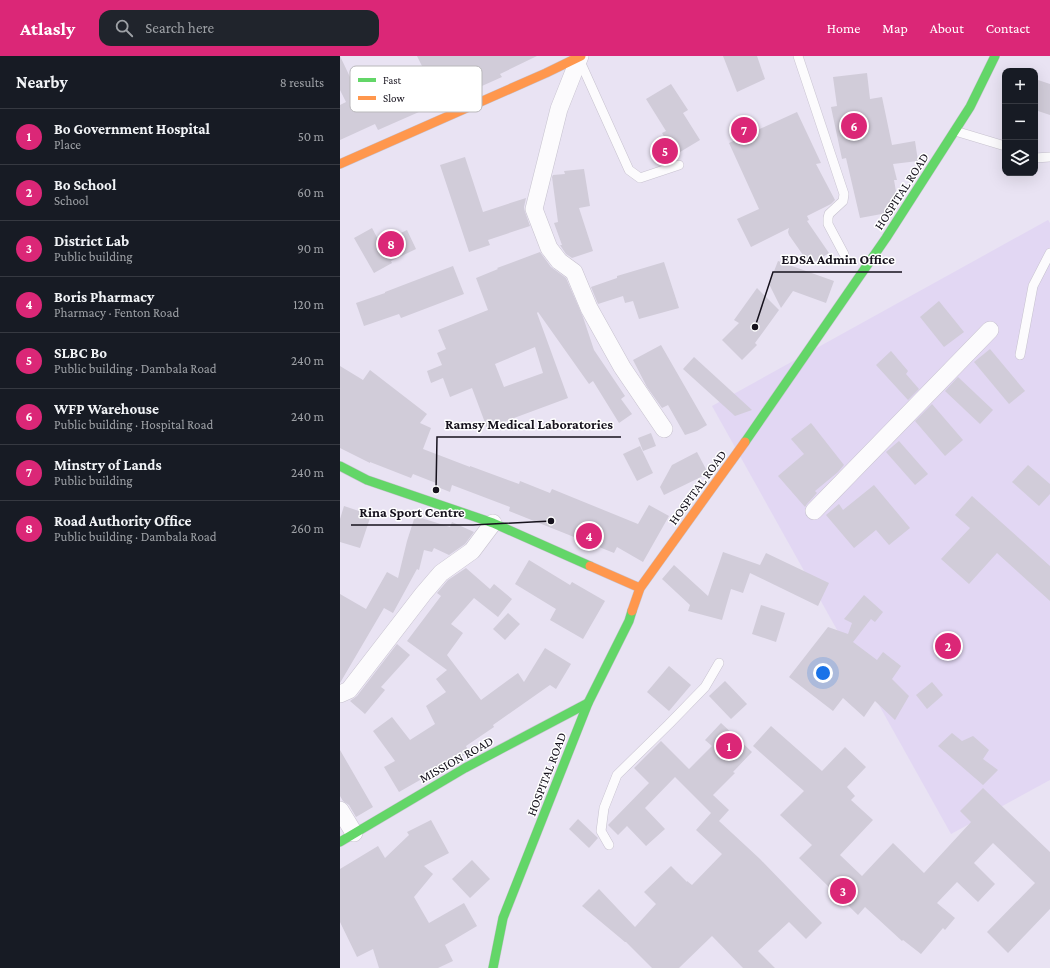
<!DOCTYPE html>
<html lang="en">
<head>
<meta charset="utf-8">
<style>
  body { margin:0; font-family:"Crimson Pro",serif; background:#20242c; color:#f1f3f6 }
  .controls { position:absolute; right:12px; top:12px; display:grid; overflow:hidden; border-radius:8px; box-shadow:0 4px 16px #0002 }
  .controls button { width:36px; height:36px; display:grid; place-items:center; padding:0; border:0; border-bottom:1px solid #363941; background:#171b24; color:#f1f3f6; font:20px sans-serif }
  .you { position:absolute; left:483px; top:617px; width:14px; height:14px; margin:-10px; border:3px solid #fff; border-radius:50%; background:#1a73e8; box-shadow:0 0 0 6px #1a73e833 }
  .badge { display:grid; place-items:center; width:26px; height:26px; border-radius:50%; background:#db2777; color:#fff; font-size:13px; font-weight:700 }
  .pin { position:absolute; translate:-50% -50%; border:2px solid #fff; box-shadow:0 1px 4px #0006 }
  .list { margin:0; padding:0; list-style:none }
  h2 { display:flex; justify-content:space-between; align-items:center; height:52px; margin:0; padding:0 16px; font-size:17px }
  h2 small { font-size:13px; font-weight:400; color:#9ea1a6 }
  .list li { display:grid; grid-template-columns:26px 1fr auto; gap:12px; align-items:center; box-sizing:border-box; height:56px; padding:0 16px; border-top:1px solid #363941 }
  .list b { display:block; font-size:15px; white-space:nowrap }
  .list p { margin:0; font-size:13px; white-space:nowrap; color:#9ea1a6 }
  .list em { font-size:13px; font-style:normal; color:#9ea1a6 }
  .icon { flex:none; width:22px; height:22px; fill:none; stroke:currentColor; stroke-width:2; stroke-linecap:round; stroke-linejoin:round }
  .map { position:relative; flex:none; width:710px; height:912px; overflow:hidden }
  header { display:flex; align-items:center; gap:24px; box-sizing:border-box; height:56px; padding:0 20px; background:#db2777; color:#fff }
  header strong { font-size:19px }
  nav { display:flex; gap:22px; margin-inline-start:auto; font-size:14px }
  .search { width:280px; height:36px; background:#20242c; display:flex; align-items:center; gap:10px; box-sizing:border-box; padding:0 14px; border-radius:12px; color:#9ea1a6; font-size:15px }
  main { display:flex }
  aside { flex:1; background:#171b24 }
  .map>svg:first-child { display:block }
  .built { fill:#e2d7f3 }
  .building { fill:#d1ccd9; fill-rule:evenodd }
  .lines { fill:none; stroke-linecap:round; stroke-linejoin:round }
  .lane-casing { stroke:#c7c2cf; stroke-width:10 }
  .street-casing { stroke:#c7c2cf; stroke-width:18 }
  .fast-casing { stroke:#c7c2cf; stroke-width:10 }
  .slow-casing { stroke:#c7c2cf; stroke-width:10 }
  .lane { stroke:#fcfbfd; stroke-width:9 }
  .street { stroke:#fcfbfd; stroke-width:17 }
  .fast { stroke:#63d668; stroke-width:9 }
  .slow { stroke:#ff974d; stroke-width:9 }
  .labels { text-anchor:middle; stroke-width:3; stroke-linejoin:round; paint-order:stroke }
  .street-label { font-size:13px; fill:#16121d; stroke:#fff }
  .key { fill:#fff; stroke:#b9b8bb; stroke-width:1 }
  .key-label { font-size:11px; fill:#16121d }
  .leader { fill:none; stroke:#16121d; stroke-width:1.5 }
  .callout-dot { fill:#16121d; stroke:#fff; stroke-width:1.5 }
  .callout-label { font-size:14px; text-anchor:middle; font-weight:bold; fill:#16121d; stroke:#fff; stroke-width:3; stroke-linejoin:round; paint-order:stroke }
</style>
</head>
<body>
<header>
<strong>Atlasly</strong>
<div class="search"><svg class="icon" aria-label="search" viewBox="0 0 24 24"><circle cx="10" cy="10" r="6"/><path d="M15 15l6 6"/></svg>Search here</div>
<nav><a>Home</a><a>Map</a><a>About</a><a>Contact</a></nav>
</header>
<main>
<aside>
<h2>Nearby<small>8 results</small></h2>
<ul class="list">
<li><span class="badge">1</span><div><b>Bo Government Hospital</b><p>Place</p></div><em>50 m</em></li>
<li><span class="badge">2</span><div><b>Bo School</b><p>School</p></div><em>60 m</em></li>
<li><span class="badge">3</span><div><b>District Lab</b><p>Public building</p></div><em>90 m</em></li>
<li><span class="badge">4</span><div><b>Boris Pharmacy</b><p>Pharmacy · Fenton Road</p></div><em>120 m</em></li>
<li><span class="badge">5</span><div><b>SLBC Bo</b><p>Public building · Dambala Road</p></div><em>240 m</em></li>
<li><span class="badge">6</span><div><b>WFP Warehouse</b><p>Public building · Hospital Road</p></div><em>240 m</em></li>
<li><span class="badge">7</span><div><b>Minstry of Lands</b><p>Public building</p></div><em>240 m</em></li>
<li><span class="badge">8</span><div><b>Road Authority Office</b><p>Public building · Dambala Road</p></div><em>260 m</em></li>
</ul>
</aside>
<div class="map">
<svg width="710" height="912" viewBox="0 0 710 912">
  <rect width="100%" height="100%" fill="#e9e3f3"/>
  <path class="built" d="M708,164L710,167V724L611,778L372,350Z"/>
  <g class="building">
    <path d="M0,0L19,40L83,12L77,0H197L160,18L162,21L104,47V45L38,74L35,68L0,84V49L6,46L0,34Z"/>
    <path d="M383,0H417L425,23L397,36Z"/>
    <path d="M527,17L530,43L542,41L552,89L575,85L578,105L553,108L557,124H554L557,141L547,157L520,162L506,102L502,103L491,51L497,50L493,21Z"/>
    <path d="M695,23L710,28V59L695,54Z"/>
    <path d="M331,28L348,54L343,57L360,84L335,99L322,77L326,75L306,43Z"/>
    <path d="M457,56L481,107L476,108L495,144L491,148L467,160L469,164L467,165L489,197L470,209L449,179L448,176L449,172L411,191L397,163L419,153L389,87Z"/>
    <path d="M125,101L143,156L186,142L184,151L185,156L190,170L148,184L150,189L129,196L100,109Z"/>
    <path d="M244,113L250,150L239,152L253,195L232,202L226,198L220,189H222L214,167L218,166L212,121L213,119L225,118L224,115Z"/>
    <path d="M32,172L40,187L67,174L76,193L51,205L52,207L34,217L14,182Z"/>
    <path d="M200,196L211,211L226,222L243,261L254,294L285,340L281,343L292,358L279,367L253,325L249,328L198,256L197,257L228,342L147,372L132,332L110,341L103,322L91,327L87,315L102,309L97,297L106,293L98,274L148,254L136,222L158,213L157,212ZM195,291L203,317L164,331L155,308Z"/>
    <path d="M438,205L494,225L486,247L453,235L441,252L429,228Z"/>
    <path d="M324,206L339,252L299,263L293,245L285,247L283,240L258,248L251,231L277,222V220Z"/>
    <path d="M113,210L124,238L61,262L59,258L24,270L16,247L45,237V236Z"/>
    <path d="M417,232L439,254L415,287L417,289L402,304L382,284L399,267L394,264Z"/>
    <path d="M599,245L624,276L604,291L580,261Z"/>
    <path d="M321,289L367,369L357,375L345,379L328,349L322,352L307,331L293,304Z"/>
    <path d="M650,293L685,335L669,348L634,306Z"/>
    <path d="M551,295L568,315L566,318L579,333L568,344L536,309Z"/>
    <path d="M354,301L412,354L395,360L343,313Z"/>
    <path d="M0,310L23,324L30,314L87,358L80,367L91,372L83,393L130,411V410L179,428L180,425L210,437L212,433L298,468L309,449L329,460L303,506L277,491L274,497L169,455L170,451L112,429L110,436L95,430L96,427L73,418L71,422L30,406V407L0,392Z"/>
    <path d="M618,321L653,354L640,368L605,335Z"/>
    <path d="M592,348L623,384L605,400L575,365Z"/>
    <path d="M471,367L504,409L498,416L475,435L477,437L467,448L465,451L438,420L464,398L451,383Z"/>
    <path d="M311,377L316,390L303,395L298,382Z"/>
    <path d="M559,385L588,418L575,429L546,396Z"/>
    <path d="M300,390L313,417L297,425L283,398Z"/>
    <path d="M357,396L368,417L367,418L324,439L320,431L332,409Z"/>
    <path d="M688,409L710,428V438L699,450L672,426Z"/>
    <path d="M534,429L570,472L549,489L536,474L514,492L486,459L499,448L503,454Z"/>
    <path d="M632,440L710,510V545L657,497L629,528L601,503L630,472L615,459Z"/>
    <path d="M4,450L31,459L20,492L0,486V463Z"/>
    <path d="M75,460L110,471L112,466L134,476L125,488L109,499L94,492L92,496L84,494L79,514L77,513L53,557L44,552L0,627V538L26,553L47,516L58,522L67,485Z"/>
    <path d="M383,496L420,509L426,497L489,527L478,550L410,517L403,537L391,533L382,564L348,555L350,549L322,523L334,509L368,540Z"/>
    <path d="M189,504L230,529L232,526L265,545L243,583L210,564L216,553L175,528Z"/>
    <path d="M126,512L150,533L154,528L172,543L158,561L134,542L111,568L123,577L107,599L141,644L178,617L184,626L205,592L231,608L216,633L210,629L153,669L154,671L126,690L129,696L59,736L44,711L55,705L33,675L52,661L70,684L95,668L86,650L106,636L96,623L107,614L67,585L101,540L97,537L108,524Z"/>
    <path d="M524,539L543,556L535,566L531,563L513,586L537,604L543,596L561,610L552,623L569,640L555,664L535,645L524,661L503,642L493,655L449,621L488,571L508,578L512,567L504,563Z"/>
    <path d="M421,549L445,557L436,586L412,578Z"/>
    <path d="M168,557L180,568L165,584L153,573Z"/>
    <path d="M57,588L70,599L41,631L45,634L25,658L10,645L17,640Z"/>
    <path d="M329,610L351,629L329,655L307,636Z"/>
    <path d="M385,625L407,648L391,663L369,640Z"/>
    <path d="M592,626L603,639L587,653L576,639Z"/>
    <path d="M381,667L412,696L393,716L395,717L373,739L389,754L379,765L420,803L482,867L466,883L449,866L418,895L435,912H403L372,880L339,912H312L286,886H285L242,850L259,833L295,871L316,848L304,836L331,810L347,826V825L352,829L382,798L356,774L371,757L335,721L305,752L325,773L306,790L287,770L278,779L268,769L309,727L294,712L321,685L349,713L372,690L365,684Z"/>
    <path d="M431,670L482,715L505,691L526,711L507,731L515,740L511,744L533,764L500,799L522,820L553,787L584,817L631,766L620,755L643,732L710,796V853L668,897L647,876L695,827L653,787L634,807L655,828L638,846L617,826L597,847L615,862L605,874L603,872L581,898L563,884L562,885L525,851L518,859L459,802L472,789L440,759L464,735L413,690Z"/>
    <path d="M612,677L622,685L633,680L649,694L643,703L658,714L643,729L598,690Z"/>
    <path d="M0,694L33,751L16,761L9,749L3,745L0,740Z"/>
    <path d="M238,763L258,782L249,792L229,773Z"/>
    <path d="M91,764L109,797L84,810L93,818L74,841L89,867L124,847L137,870L105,889L113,905L98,912H39L33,893L17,901L0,866V813L38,790L45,802L69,779L67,776Z"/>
    <path d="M132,804L150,823L130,842L112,823Z"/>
  </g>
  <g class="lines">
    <g class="lane-casing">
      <g id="lane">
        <path d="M458,0L504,138L503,145L489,158L488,162V168L504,198"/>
        <path d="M239,3L289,114L300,122L339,109"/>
        <path d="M615,75L665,90"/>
        <path d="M695,102L710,101"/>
        <path d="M680,299L693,230L710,197"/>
        <path d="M269,789L261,775L264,752L277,719L329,668L365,631L379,607"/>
      </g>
    </g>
    <g class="street-casing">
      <g id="street">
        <path d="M240,0L219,53L194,153L209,192L219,205L234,216L249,252L282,311L324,373"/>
        <path d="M474,455L650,274"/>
        <path d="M0,638L9,634L83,538L101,517L132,495L153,467"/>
        <path d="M0,754L14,777"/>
      </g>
    </g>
    <g class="fast-casing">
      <g id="fast">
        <path d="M405,386L546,182L630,51L655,0"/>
        <path d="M0,410L27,424L153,467L250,510"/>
        <path d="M0,786L125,712L248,647"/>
        <path d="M153,912L163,862L248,647L289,565L292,555"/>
      </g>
    </g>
    <g class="slow-casing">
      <g id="slow">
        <path d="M0,108L206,17L241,0"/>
        <path d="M250,510L300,532"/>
        <path d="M292,555L300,532L405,386"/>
      </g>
    </g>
    <use href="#lane" class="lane"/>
    <use href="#street" class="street"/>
    <use href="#fast" class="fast"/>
    <use href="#slow" class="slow"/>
  </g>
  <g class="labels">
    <g class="street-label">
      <text transform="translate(561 135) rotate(-57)" y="5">HOSPITAL ROAD</text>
      <text transform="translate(357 431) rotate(-54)" y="5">HOSPITAL ROAD</text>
      <text transform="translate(116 703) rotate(-29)" y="5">MISSION ROAD</text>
      <text transform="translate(206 718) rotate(-69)" y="5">HOSPITAL ROAD</text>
    </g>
  </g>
  <rect x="10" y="10" width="132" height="46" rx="6" class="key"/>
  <rect x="18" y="22" width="18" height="4" fill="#63d668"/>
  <rect x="18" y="40" width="18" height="4" fill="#ff974d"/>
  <g class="key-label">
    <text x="43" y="28">Fast</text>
    <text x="43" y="46">Slow</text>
  </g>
  <path class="leader" d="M415 271L433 216H562M96 434L97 381H281M211 465L133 469H11"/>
  <g class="callout-dot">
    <circle cx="415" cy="271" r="4"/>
    <circle cx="96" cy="434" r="4"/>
    <circle cx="211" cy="465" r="4"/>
  </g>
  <g class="callout-label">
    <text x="498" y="208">EDSA Admin Office</text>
    <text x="189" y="373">Ramsy Medical Laboratories</text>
    <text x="72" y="461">Rina Sport Centre</text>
  </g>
</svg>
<div class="controls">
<button>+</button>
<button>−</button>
<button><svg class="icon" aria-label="layers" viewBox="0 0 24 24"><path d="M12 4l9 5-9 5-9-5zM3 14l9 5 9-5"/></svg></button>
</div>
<div class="you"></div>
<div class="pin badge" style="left:389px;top:690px">1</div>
<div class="pin badge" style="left:608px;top:590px">2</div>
<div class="pin badge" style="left:503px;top:835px">3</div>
<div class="pin badge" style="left:249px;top:480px">4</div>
<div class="pin badge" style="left:325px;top:95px">5</div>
<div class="pin badge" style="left:514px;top:70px">6</div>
<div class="pin badge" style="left:404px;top:74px">7</div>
<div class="pin badge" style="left:51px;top:188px">8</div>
</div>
</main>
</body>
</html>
